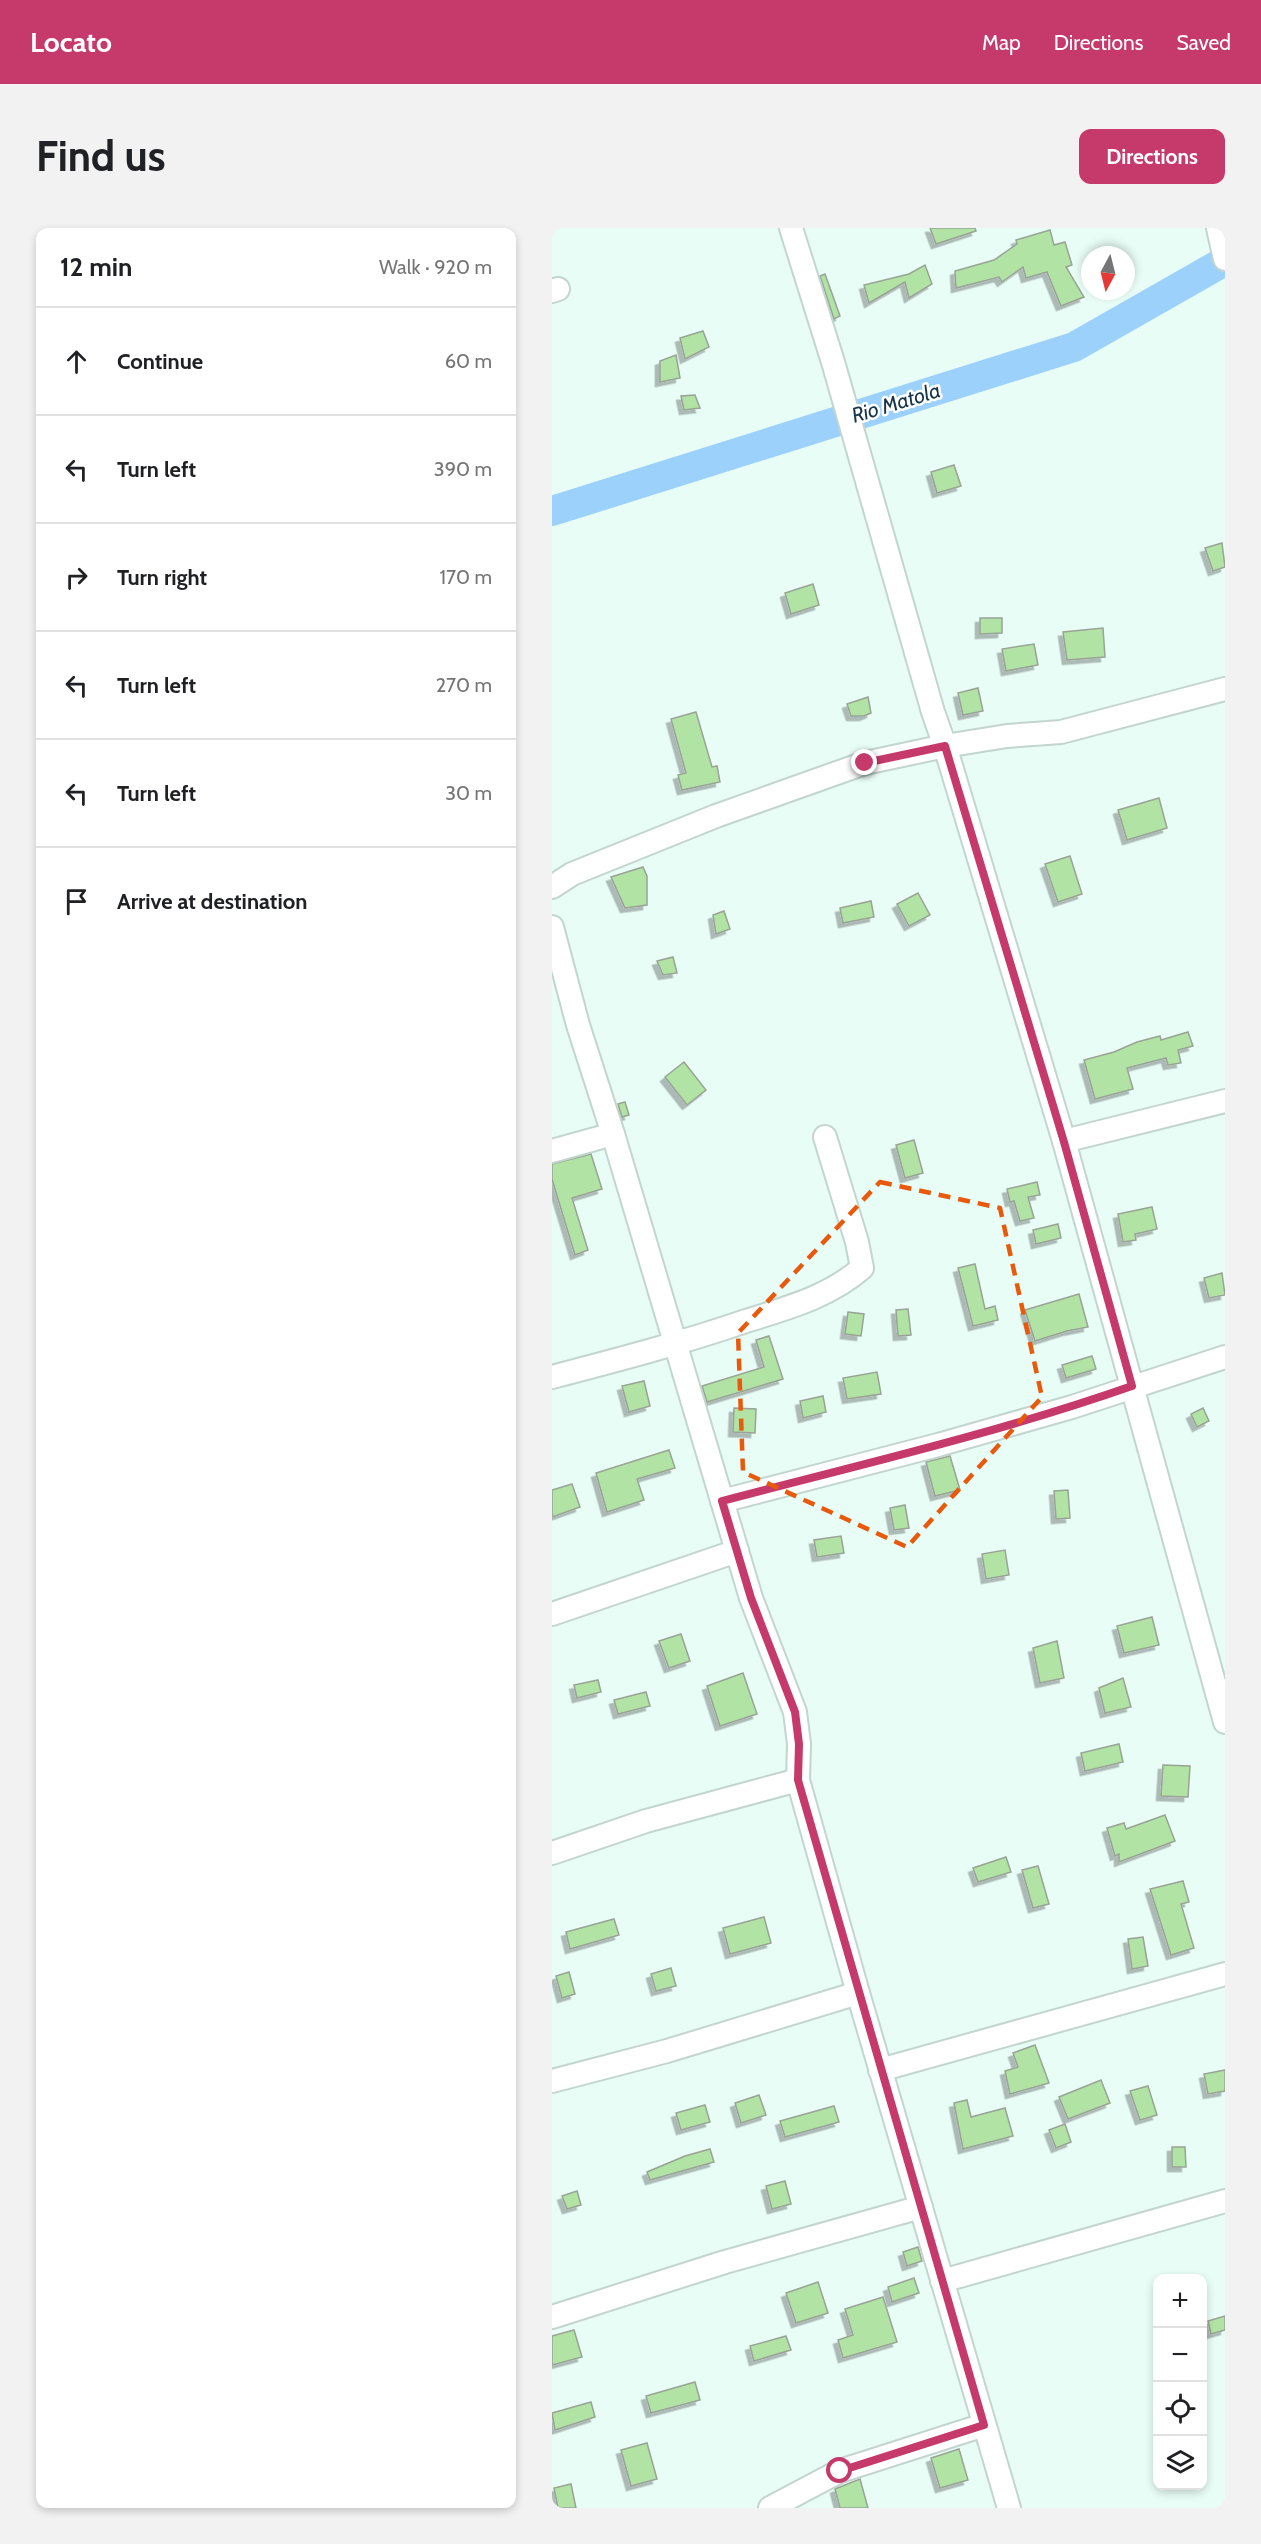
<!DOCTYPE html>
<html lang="en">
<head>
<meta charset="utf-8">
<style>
  body { margin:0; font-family:Cabin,sans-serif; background:#f2f2f2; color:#202124 }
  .controls { position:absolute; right:18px; bottom:18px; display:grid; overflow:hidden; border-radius:12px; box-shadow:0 3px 9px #0003 }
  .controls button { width:54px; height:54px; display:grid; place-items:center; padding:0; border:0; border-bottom:2px solid #e0e0e0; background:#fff; color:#202124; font:30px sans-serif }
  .compass { position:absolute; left:529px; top:18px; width:54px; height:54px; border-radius:50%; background:#fff; box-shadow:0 3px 9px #0003; rotate:187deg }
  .stop { position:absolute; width:18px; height:18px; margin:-14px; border:4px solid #c63a6b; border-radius:50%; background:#fff }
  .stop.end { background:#c63a6b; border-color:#fff; box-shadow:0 2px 6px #0008 }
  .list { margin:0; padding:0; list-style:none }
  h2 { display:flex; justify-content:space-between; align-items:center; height:78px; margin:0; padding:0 24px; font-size:26px }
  h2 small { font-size:20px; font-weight:400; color:#757577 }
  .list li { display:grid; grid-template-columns:39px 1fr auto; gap:18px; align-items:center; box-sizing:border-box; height:108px; padding:0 24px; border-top:2px solid #e0e0e0 }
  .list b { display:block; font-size:22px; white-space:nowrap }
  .list em { font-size:20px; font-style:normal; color:#757577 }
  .icon { flex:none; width:33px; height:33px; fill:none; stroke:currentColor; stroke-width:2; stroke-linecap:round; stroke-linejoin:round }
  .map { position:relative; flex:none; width:673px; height:2280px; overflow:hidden; border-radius:12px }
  header { display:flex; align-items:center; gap:36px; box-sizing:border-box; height:84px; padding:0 30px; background:#c63a6b; color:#fff }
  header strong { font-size:28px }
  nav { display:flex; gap:33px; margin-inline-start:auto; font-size:21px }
  .intro { display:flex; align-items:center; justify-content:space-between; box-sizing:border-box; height:144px; padding:0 36px }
  h1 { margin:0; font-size:42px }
  .button { padding:15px 27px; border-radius:12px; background:#c63a6b; color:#fff; font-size:21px; font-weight:700 }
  main { display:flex; gap:36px; padding:0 36px }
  aside { flex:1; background:#fff; border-radius:12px; box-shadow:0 3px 9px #0003 }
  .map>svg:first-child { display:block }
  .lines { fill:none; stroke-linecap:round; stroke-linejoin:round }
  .river { stroke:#9bd1fa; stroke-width:30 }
  .building { fill:#b1e4a4; stroke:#99a396; stroke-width:1.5; filter:url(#shadow) }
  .minor-casing { stroke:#c2d5ce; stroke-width:26 }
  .minor { stroke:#fff; stroke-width:22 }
  .route { stroke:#c63a6b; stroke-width:8 }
  .marked { fill:none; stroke:#e8590c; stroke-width:4.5; stroke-dasharray:12 8; stroke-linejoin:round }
  .labels { text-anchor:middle; stroke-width:5; stroke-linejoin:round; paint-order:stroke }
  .water-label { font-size:21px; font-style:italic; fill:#17354a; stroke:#fff }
</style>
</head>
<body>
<header>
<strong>Locato</strong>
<nav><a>Map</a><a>Directions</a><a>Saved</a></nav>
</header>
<div class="intro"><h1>Find us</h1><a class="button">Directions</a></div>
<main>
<aside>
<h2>12 min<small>Walk · 920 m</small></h2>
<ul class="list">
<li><svg class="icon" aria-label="ahead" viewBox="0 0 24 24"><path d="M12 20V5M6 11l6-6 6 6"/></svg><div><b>Continue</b></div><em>60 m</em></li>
<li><svg class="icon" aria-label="left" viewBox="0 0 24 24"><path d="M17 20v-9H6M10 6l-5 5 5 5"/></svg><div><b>Turn left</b></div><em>390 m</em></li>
<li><svg class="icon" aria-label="right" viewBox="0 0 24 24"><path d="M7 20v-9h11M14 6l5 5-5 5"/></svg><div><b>Turn right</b></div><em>170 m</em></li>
<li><svg class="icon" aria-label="left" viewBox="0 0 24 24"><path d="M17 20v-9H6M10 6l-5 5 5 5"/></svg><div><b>Turn left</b></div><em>270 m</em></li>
<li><svg class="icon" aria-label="left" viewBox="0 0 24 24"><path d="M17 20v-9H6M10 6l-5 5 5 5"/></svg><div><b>Turn left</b></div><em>30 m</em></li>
<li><svg class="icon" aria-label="arrive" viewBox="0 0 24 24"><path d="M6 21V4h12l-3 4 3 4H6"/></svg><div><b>Arrive at destination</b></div></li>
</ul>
</aside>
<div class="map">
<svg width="673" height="2280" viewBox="0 0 673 2280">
  <defs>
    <filter id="shadow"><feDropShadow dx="-4.5" dy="4.5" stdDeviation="0" flood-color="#0004"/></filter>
  </defs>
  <rect width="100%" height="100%" fill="#e9fdf7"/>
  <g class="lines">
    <path class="river" d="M0,283L522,119L673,33"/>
  </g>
  <g class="building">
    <path d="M378,0H423L424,3L384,16Z"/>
    <path d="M498,2L502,17L513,14L520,37L514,39L532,69L509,78L495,44L474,50L471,39L450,54L447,49L404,60L403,43L442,32L465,16L464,12Z"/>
    <path d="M373,37L380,56L357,70L353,54L317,75L312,57L357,46Z"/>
    <path d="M273,46L288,88L282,91L268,48Z"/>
    <path d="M151,103L157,119L133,131L128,110Z"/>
    <path d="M124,127L128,150L108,154V133Z"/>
    <path d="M143,167L148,180L132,182L129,168Z"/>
    <path d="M402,237L409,258L385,265L379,244Z"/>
    <path d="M670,315L673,339L661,343L653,320Z"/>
    <path d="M261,356L267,377L239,386L233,365Z"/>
    <path d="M428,390H450V405L428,406Z"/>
    <path d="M551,400L553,429L515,432L511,404Z"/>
    <path d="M482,416L486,437L454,443L450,421Z"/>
    <path d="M426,460L431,483L411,487L406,465Z"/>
    <path d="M316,469L319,485L312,488H299L295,476Z"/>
    <path d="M144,484L160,539L165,538L168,554L130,562L126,547L134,545L119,491Z"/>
    <path d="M607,570L615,600L575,612L566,582Z"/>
    <path d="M518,628L530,666L506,674L493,636Z"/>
    <path d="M91,639L95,648V677L73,680L59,649Z"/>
    <path d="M366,665L378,687L357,698L345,676Z"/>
    <path d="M319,673L322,689L291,695L288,680Z"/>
    <path d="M172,683L178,701L164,706L161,687Z"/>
    <path d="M121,729L125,745L111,747L105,733Z"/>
    <path d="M636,804L641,818L626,822L629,835L616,837L614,830L575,840L581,861L543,871L532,832L562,824L585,814L608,808L609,812Z"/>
    <path d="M132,834L154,862L135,877L113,849Z"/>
    <path d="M73,874L77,887L70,889L66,876Z"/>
    <path d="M362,912L371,945L353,950L344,917Z"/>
    <path d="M39,926L50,961L20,970L36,1022L23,1027L0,951V936Z"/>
    <path d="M485,954L488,967L476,969L482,990L468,993L462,973L458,974L455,961Z"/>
    <path d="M600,979L605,1001L583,1006L584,1012L571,1014L566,986Z"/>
    <path d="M506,996L509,1010L484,1016L481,1002Z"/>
    <path d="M423,1036L433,1081L443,1078L446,1092L421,1098L406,1040Z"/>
    <path d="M670,1045L673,1067L657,1070L652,1050Z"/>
    <path d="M527,1066L536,1099L515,1103L483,1113L473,1082Z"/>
    <path d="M356,1081L359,1107L346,1108L344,1082Z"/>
    <path d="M296,1084L312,1086L309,1108L293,1106Z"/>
    <path d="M217,1108L231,1151L155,1174L150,1158L212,1139L204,1112Z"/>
    <path d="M540,1128L544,1141L514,1150L510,1137Z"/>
    <path d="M325,1144L329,1166L295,1171L291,1150Z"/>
    <path d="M92,1153L98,1178L77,1184L70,1158Z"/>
    <path d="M271,1168L274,1184L251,1190L248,1173Z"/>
    <path d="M182,1180L204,1181L203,1205L181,1204Z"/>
    <path d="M651,1180L657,1193L645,1199L639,1186Z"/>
    <path d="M117,1222L123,1240L85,1251L92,1272L55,1284L44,1245Z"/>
    <path d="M398,1228L408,1262L383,1268L374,1234Z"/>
    <path d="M20,1256L28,1279L0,1289V1262Z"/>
    <path d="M516,1262L518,1290L504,1291L502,1263Z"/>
    <path d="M353,1277L357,1300L342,1302L338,1280Z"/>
    <path d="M289,1308L292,1325L265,1329L262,1312Z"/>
    <path d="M453,1322L457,1347L434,1351L430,1326Z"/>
    <path d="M600,1389L607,1417L572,1425L565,1398Z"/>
    <path d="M129,1406L138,1433L117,1440L107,1413Z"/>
    <path d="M505,1413L512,1450L488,1455L481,1420Z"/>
    <path d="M191,1445L205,1486L168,1498L155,1458Z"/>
    <path d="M571,1450L579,1479L553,1485L547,1460Z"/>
    <path d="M46,1452L49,1464L25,1470L22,1457Z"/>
    <path d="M94,1464L98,1478L66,1486L62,1472Z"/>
    <path d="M567,1516L571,1534L533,1543L529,1525Z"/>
    <path d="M611,1537L638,1538L636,1569L609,1568Z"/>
    <path d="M613,1587L623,1613L567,1634V1626L563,1628L555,1600L572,1595L574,1601Z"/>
    <path d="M454,1629L459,1644L426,1654L421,1640Z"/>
    <path d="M486,1638L497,1676L481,1680L470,1642Z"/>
    <path d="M631,1653L637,1674L629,1676L642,1720L619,1727L598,1661Z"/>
    <path d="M212,1689L219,1715L178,1726L171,1700Z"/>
    <path d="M62,1691L67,1707L18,1721L14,1704Z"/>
    <path d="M591,1709L596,1738L580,1741L576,1711Z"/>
    <path d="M119,1740L124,1758L104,1763L99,1746Z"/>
    <path d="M17,1744L23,1766L10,1770L4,1748Z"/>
    <path d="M483,1817L497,1855L458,1866L453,1843L466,1839L461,1825Z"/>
    <path d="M673,1842V1863L656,1866L652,1846Z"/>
    <path d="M549,1852L558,1875L516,1891L507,1869Z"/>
    <path d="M596,1858L605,1887L588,1892L578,1863Z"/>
    <path d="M207,1867L214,1887L189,1895L183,1875Z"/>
    <path d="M415,1872L419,1889L453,1880L461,1908L411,1921L402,1875Z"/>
    <path d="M153,1877L158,1894L129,1902L124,1885Z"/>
    <path d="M282,1878L287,1894L233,1909L228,1893Z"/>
    <path d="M513,1896L519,1914L504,1920L497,1902Z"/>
    <path d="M620,1919H633L634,1939H620Z"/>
    <path d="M158,1921L162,1934L98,1952L95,1944L133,1928Z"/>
    <path d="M233,1953L239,1976L220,1981L214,1958Z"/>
    <path d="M25,1963L29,1977L15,1981L10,1968Z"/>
    <path d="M366,2019L370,2033L355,2038L351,2024Z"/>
    <path d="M362,2050L367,2065L340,2074L336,2059Z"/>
    <path d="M266,2054L276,2085L244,2095L234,2065Z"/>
    <path d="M331,2069L345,2114L291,2130L286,2112L301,2107L293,2081Z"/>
    <path d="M673,2088V2102L659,2106L656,2093Z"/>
    <path d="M22,2102L30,2129L0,2137V2108Z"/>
    <path d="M234,2108L239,2122L202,2133L198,2118Z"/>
    <path d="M143,2154L148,2172L99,2185L94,2168Z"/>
    <path d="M39,2174L43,2189L3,2202L0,2185Z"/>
    <path d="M95,2215L105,2251L79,2258L69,2222Z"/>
    <path d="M407,2221L416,2252L388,2260L379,2230Z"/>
    <path d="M308,2251L316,2280H288L283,2261Z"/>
    <path d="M19,2256L24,2280H6L2,2260Z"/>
  </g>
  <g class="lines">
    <g class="minor-casing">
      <g id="minor">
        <path d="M239,0L281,134L381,484L393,518L512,913L673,1494"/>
        <path d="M666,0L673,31"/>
        <path d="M0,63L6,61"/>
        <path d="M0,659L20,646L164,588L313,535L393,518L455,508L509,504L673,461"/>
        <path d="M0,699L26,797L61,906"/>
        <path d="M512,913L673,873"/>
        <path d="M0,923L61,906L199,1370L243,1484L247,1516L246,1552L306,1765L457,2280"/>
        <path d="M0,1149C65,1132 130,1115 194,1093C235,1080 277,1069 310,1040L305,1014L273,909"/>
        <path d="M170,1273L386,1217L520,1179L673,1129"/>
        <path d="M0,1386L185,1323"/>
        <path d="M0,1625L94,1593L246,1552"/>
        <path d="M328,1842L673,1746"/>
        <path d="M0,1853L115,1823L306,1765"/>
        <path d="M390,2053L673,1973"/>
        <path d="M0,2089L173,2034L369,1979"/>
        <path d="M218,2280L288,2243L432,2197"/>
      </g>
    </g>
    <use href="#minor" class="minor"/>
  </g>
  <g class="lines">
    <path class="route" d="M288,2243L432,2197L246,1552L247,1516L243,1484L199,1370L170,1273C307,1237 446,1205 580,1158L512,914L393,518L313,535"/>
  </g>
  <path class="marked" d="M328,954L448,980L490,1169L355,1319L191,1244L186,1105Z"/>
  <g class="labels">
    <g class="water-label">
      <text transform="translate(344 175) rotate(-17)" y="7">Rio Matola</text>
    </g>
  </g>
</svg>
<div class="controls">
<button>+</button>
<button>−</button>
<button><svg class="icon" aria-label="locate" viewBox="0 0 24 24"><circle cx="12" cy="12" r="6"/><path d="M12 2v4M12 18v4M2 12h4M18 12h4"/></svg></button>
<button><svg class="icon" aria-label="layers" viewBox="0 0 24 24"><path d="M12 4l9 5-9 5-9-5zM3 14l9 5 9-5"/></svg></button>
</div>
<svg class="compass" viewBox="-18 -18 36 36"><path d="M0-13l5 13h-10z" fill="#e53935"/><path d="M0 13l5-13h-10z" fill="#757577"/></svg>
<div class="stop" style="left:288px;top:2243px"></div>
<div class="stop end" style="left:313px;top:535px"></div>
</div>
</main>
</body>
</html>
